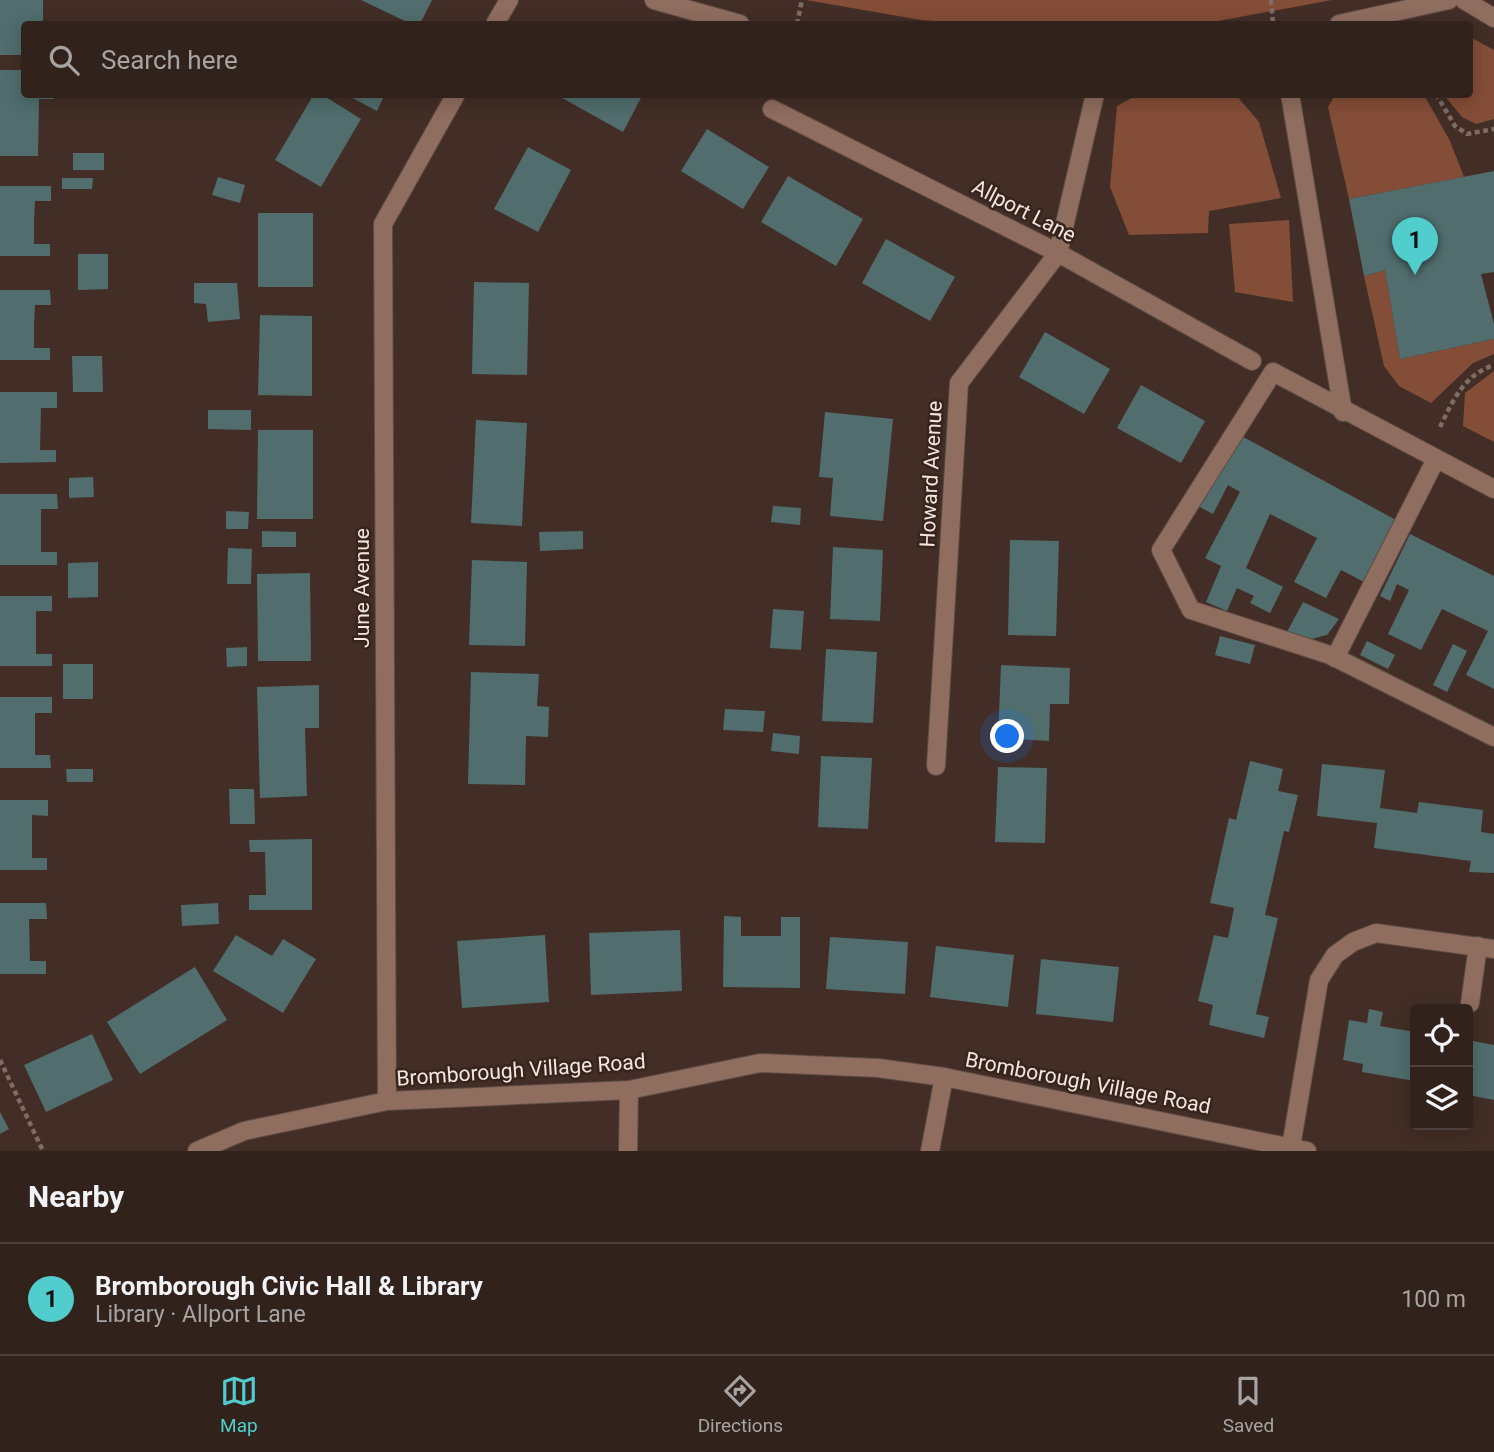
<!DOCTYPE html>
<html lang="en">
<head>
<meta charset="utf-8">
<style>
  body { margin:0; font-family:Roboto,sans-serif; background:#3a2a25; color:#f1f3f6 }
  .controls { position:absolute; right:21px; bottom:21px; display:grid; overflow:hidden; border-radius:7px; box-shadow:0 4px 18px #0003 }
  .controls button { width:63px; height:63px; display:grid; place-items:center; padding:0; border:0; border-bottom:2px solid #4d3f3b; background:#32221c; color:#f1f3f6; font:35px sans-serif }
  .you { position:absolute; left:1008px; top:737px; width:24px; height:24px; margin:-18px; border:5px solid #fff; border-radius:50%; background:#1a73e8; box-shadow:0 0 0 10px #1a73e833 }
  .badge { display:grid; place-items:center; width:46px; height:46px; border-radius:50%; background:#52cdcd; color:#111; font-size:23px; font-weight:700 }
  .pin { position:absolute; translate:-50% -58px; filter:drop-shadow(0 2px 4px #0008) }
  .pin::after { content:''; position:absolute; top:37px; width:24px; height:21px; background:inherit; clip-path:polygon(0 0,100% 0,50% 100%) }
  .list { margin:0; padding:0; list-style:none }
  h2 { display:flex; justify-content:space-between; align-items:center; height:91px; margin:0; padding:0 28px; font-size:30px }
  h2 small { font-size:23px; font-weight:400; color:#a8a4a3 }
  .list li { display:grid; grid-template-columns:46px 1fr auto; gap:21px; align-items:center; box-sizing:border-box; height:112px; padding:0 28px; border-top:2px solid #4d3f3b }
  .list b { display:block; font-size:26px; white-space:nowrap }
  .list p { margin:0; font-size:23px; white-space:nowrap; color:#a8a4a3 }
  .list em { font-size:23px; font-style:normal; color:#a8a4a3 }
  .icon { flex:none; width:38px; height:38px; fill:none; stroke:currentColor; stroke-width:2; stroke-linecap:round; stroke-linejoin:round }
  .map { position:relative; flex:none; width:1494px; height:1151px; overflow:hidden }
  .search { position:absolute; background:#32221c; box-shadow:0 4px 18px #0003; left:21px; right:21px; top:21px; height:77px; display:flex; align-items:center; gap:18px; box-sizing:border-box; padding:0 24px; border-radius:7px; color:#a8a4a3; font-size:26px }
  .sheet { height:203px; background:#32221c }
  nav { display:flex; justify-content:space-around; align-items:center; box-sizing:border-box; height:98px; border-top:2px solid #4d3f3b; background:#32221c; font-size:19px; color:#a8a4a3 }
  nav a { display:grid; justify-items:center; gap:4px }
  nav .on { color:#52cdcd }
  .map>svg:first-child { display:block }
  .green { fill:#844d37 }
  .building { fill:#516d6d }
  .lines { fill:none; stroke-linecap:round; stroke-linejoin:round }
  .minor-casing { stroke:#5e4b44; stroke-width:20 }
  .path { stroke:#7e6c65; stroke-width:4.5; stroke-dasharray:5 3.5; stroke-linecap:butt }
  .minor { stroke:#8f6d5f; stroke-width:18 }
  .labels { text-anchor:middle; stroke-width:5; stroke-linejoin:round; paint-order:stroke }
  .street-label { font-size:21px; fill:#f4e6e1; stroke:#37241c }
</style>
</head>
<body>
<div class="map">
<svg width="1494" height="1151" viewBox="0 0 1494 1151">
  <rect width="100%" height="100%" fill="#422e26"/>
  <g class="green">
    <path d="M806,0H1332L1202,24H971L921,20Z"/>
    <path d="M1470,37L1494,50V119L1476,124L1462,117L1444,95L1470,94Z"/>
    <path d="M1137,95H1236L1259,122L1281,198L1209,211L1208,233L1129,235L1110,187L1117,106Z"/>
    <path d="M1335,95H1424L1450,141L1464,177L1349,199L1328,107Z"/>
    <path d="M1289,220L1293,302L1235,292L1229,224Z"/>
    <path d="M1385,270L1400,359L1494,339V354L1473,363L1431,403L1399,386L1384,366L1364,276Z"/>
    <path d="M1494,371V442L1463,426L1465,393Z"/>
  </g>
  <g class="building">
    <path d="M0,0H43V24H24V55H0Z"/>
    <path d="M361,0H432L420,24H411Z"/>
    <path d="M0,70H24V94H54V99H39L38,156H0Z"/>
    <path d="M314,94H321L361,119L321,187L275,160Z"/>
    <path d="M345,94H385L377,111Z"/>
    <path d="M555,94H643L623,132Z"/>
    <path d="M707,129L769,167L743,209L681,171Z"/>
    <path d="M528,147L571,170L538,232L494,209Z"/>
    <rect x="73" y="153" width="31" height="17"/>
    <path d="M1494,171V272L1481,274L1494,324V339L1400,359L1385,270L1364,276L1349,199Z"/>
    <path d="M788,176L863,219L836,266L761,222Z"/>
    <path d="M218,177L245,185L240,203L212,195Z"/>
    <path d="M62,178H93L92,189H62Z"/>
    <path d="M0,186H51V201H35L34,222V244H50V256H0Z"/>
    <rect x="258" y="213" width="55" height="74"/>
    <path d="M886,239L955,277L930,321L862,283Z"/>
    <path d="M78,254H108V289L78,290Z"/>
    <path d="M474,282L529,283L527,375L472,374Z"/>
    <path d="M194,283H237L240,319L208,322L206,304L194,303Z"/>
    <path d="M0,290H50L51,305H35L34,326V348H50V360H0Z"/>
    <path d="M260,315L312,316V396L258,395Z"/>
    <path d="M1045,332L1110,369L1084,414L1019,377Z"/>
    <path d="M72,356H102L103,392H73Z"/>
    <path d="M1141,385L1205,421L1181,463L1117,428Z"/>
    <path d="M0,392H57V408H41L40,450H56V462L0,463Z"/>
    <path d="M208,410H251V430L208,429Z"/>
    <path d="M825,412L893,419L883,521L830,516L833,478L819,477Z"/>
    <path d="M476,420L527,423L522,526L471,523Z"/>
    <path d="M258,430H313V519H257Z"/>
    <path d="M1236,433L1396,520L1364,582L1341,570L1326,598L1294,582L1317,538L1270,514L1246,568L1283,587L1270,613L1250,603L1254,596L1237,588L1227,611L1206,602L1221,566L1205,558L1240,492L1228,485L1213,514L1196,505Z"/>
    <path d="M93,477L94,497L69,498V478Z"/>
    <path d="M0,494H57L58,509H41V552H57V565H0Z"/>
    <path d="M773,506L801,508L800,525L771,522Z"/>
    <path d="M226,511L249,512L248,529H226Z"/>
    <path d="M262,531L296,532V547H262Z"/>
    <path d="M583,531V549L540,551L539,532Z"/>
    <path d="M1410,534L1494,576V689L1466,675L1488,631L1442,609L1421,650L1388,634L1409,590L1397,584L1390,601L1380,596Z"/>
    <path d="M1010,540L1059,541L1056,636L1008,635Z"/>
    <path d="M833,547L883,550L880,621L830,619Z"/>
    <path d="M228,548L252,549L251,584H227Z"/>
    <path d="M472,560L527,562L525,646L469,645Z"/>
    <path d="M98,562V597L68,598V563Z"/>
    <path d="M310,573L311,661H258L257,574Z"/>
    <path d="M0,596H52V611H36V654H52V666H0Z"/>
    <path d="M1303,602L1339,619L1327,635L1307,640L1287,632Z"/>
    <path d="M773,609L804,611L801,650L770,648Z"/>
    <path d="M1220,636L1255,645L1250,664L1215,655Z"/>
    <path d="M1367,641L1395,655L1388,669L1360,655Z"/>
    <path d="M1453,644L1467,651L1447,692L1433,685Z"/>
    <path d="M247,647V666L227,667L226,648Z"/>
    <path d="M826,649L877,652L873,723L822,721Z"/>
    <rect x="63" y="664" width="30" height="35"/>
    <path d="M1001,665L1070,668L1069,704H1050L1049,741L998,738Z"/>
    <path d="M471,672L539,674L537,706L549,707L548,737L526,736L525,785L468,784Z"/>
    <path d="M319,685V728H305L307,796L260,798L257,687Z"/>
    <path d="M0,697H52V713H35V755H50L51,768H0Z"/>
    <path d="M725,709L765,711L763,732L723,730Z"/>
    <path d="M773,733L800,736L799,754L771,751Z"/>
    <path d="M821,756L872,758L868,829L818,827Z"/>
    <path d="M1250,761L1283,769L1278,791L1298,795L1289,832L1284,831L1265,915L1278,918L1256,1014L1269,1017L1264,1038L1209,1025L1213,1005L1198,1001L1214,935L1228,938L1234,908L1210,903L1229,818L1236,820Z"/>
    <path d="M1322,764L1385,770L1380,808L1417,813L1419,802L1483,810L1481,832L1494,834V873L1469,872L1471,861L1374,848L1377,823L1317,816Z"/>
    <path d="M998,767L1047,768L1045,843L995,842Z"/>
    <path d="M66,769H93V782H67Z"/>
    <path d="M229,789H254L255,824H230Z"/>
    <path d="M0,800H48V816L32,815V858H47V870H0Z"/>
    <path d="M312,839V910H249V895H266L265,852H250L249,840Z"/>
    <path d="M0,903H46L47,919H29L30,961H46V974H0Z"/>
    <path d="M218,903L219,924L182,926L181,905Z"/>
    <path d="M724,916L741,917V936H781V917H800V988L723,987Z"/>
    <path d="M680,930L682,991L591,995L589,933Z"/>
    <path d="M236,935L272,956L283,939L316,959L283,1013L213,971Z"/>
    <path d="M545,935L549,1002L462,1008L457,941Z"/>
    <path d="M830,937L908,942L905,994L826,989Z"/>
    <path d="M936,946L1014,955L1008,1007L930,997Z"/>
    <path d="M1041,959L1119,967L1113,1022L1036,1014Z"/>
    <path d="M195,967L227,1020L140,1074L107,1022Z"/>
    <path d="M1369,1009L1383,1012L1380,1026L1415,1032V1081L1362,1072L1363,1064L1343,1060L1349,1020L1367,1023Z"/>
    <path d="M92,1034L113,1080L46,1112L24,1065Z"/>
    <path d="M1468,1040L1494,1045V1100L1468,1095Z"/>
    <path d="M0,1112L9,1129L0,1134Z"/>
  </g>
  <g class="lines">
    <g class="minor-casing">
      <g id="minor">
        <path d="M654,0L740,24"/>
        <path d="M1464,0L1494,18"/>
        <path d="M495,24L509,0"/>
        <path d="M1339,24L1449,0"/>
        <path d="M1290,94L1343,412"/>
        <path d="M772,109L1058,253L1252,361"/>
        <path d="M1494,489L1273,372L1161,550L1191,610L1330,655L1494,737"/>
        <path d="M1335,658L1436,459"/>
        <path d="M936,766L959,383L1058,253L1095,94"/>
        <path d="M1470,1003L1478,946"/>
        <path d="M387,1101L383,224L456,94"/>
        <path d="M1291,1147L1319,980L1335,955L1353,942L1376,933L1494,949"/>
        <path d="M197,1151L244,1131L387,1101L629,1090L760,1063L878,1068L944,1077L1307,1151"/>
        <path d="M628,1151L629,1090"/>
        <path d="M930,1151L944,1077"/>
      </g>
    </g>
    <g class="path">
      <path d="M1271,0L1273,24"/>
      <path d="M797,24L802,0"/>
      <path d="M1436,94L1455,126L1467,134L1494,129"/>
      <path d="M1440,427C1453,400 1464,375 1494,365"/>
      <path d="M0,1060L43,1151"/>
    </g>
    <use href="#minor" class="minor"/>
  </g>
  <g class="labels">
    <g class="street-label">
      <text transform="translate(1024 211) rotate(27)" y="7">Allport Lane</text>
      <text transform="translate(931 474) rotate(-87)" y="7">Howard Avenue</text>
      <text transform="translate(362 588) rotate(-90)" y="7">June Avenue</text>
      <text transform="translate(521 1070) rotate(-4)" y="7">Bromborough Village Road</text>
      <text transform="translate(1088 1083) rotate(11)" y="7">Bromborough Village Road</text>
    </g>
  </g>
</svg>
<div class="controls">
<button><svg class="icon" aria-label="locate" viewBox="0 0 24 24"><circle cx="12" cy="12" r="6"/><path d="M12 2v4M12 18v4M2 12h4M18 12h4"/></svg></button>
<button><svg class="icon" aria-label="layers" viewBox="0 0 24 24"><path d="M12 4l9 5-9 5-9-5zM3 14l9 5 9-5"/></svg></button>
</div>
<div class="you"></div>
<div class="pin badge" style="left:1415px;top:275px">1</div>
<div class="search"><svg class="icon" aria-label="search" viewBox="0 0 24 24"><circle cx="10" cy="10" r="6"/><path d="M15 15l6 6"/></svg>Search here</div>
</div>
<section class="sheet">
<h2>Nearby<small></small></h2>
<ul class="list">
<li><span class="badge">1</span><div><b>Bromborough Civic Hall &amp; Library</b><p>Library · Allport Lane</p></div><em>100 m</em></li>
</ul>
</section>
<nav>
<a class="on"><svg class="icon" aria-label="map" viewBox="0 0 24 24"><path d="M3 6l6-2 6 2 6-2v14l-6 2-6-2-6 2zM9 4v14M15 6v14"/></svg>Map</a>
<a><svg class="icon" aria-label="directions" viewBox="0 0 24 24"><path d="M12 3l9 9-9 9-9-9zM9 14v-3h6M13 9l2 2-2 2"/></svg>Directions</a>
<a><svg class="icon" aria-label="saved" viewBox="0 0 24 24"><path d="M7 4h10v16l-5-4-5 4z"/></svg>Saved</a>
</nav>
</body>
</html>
